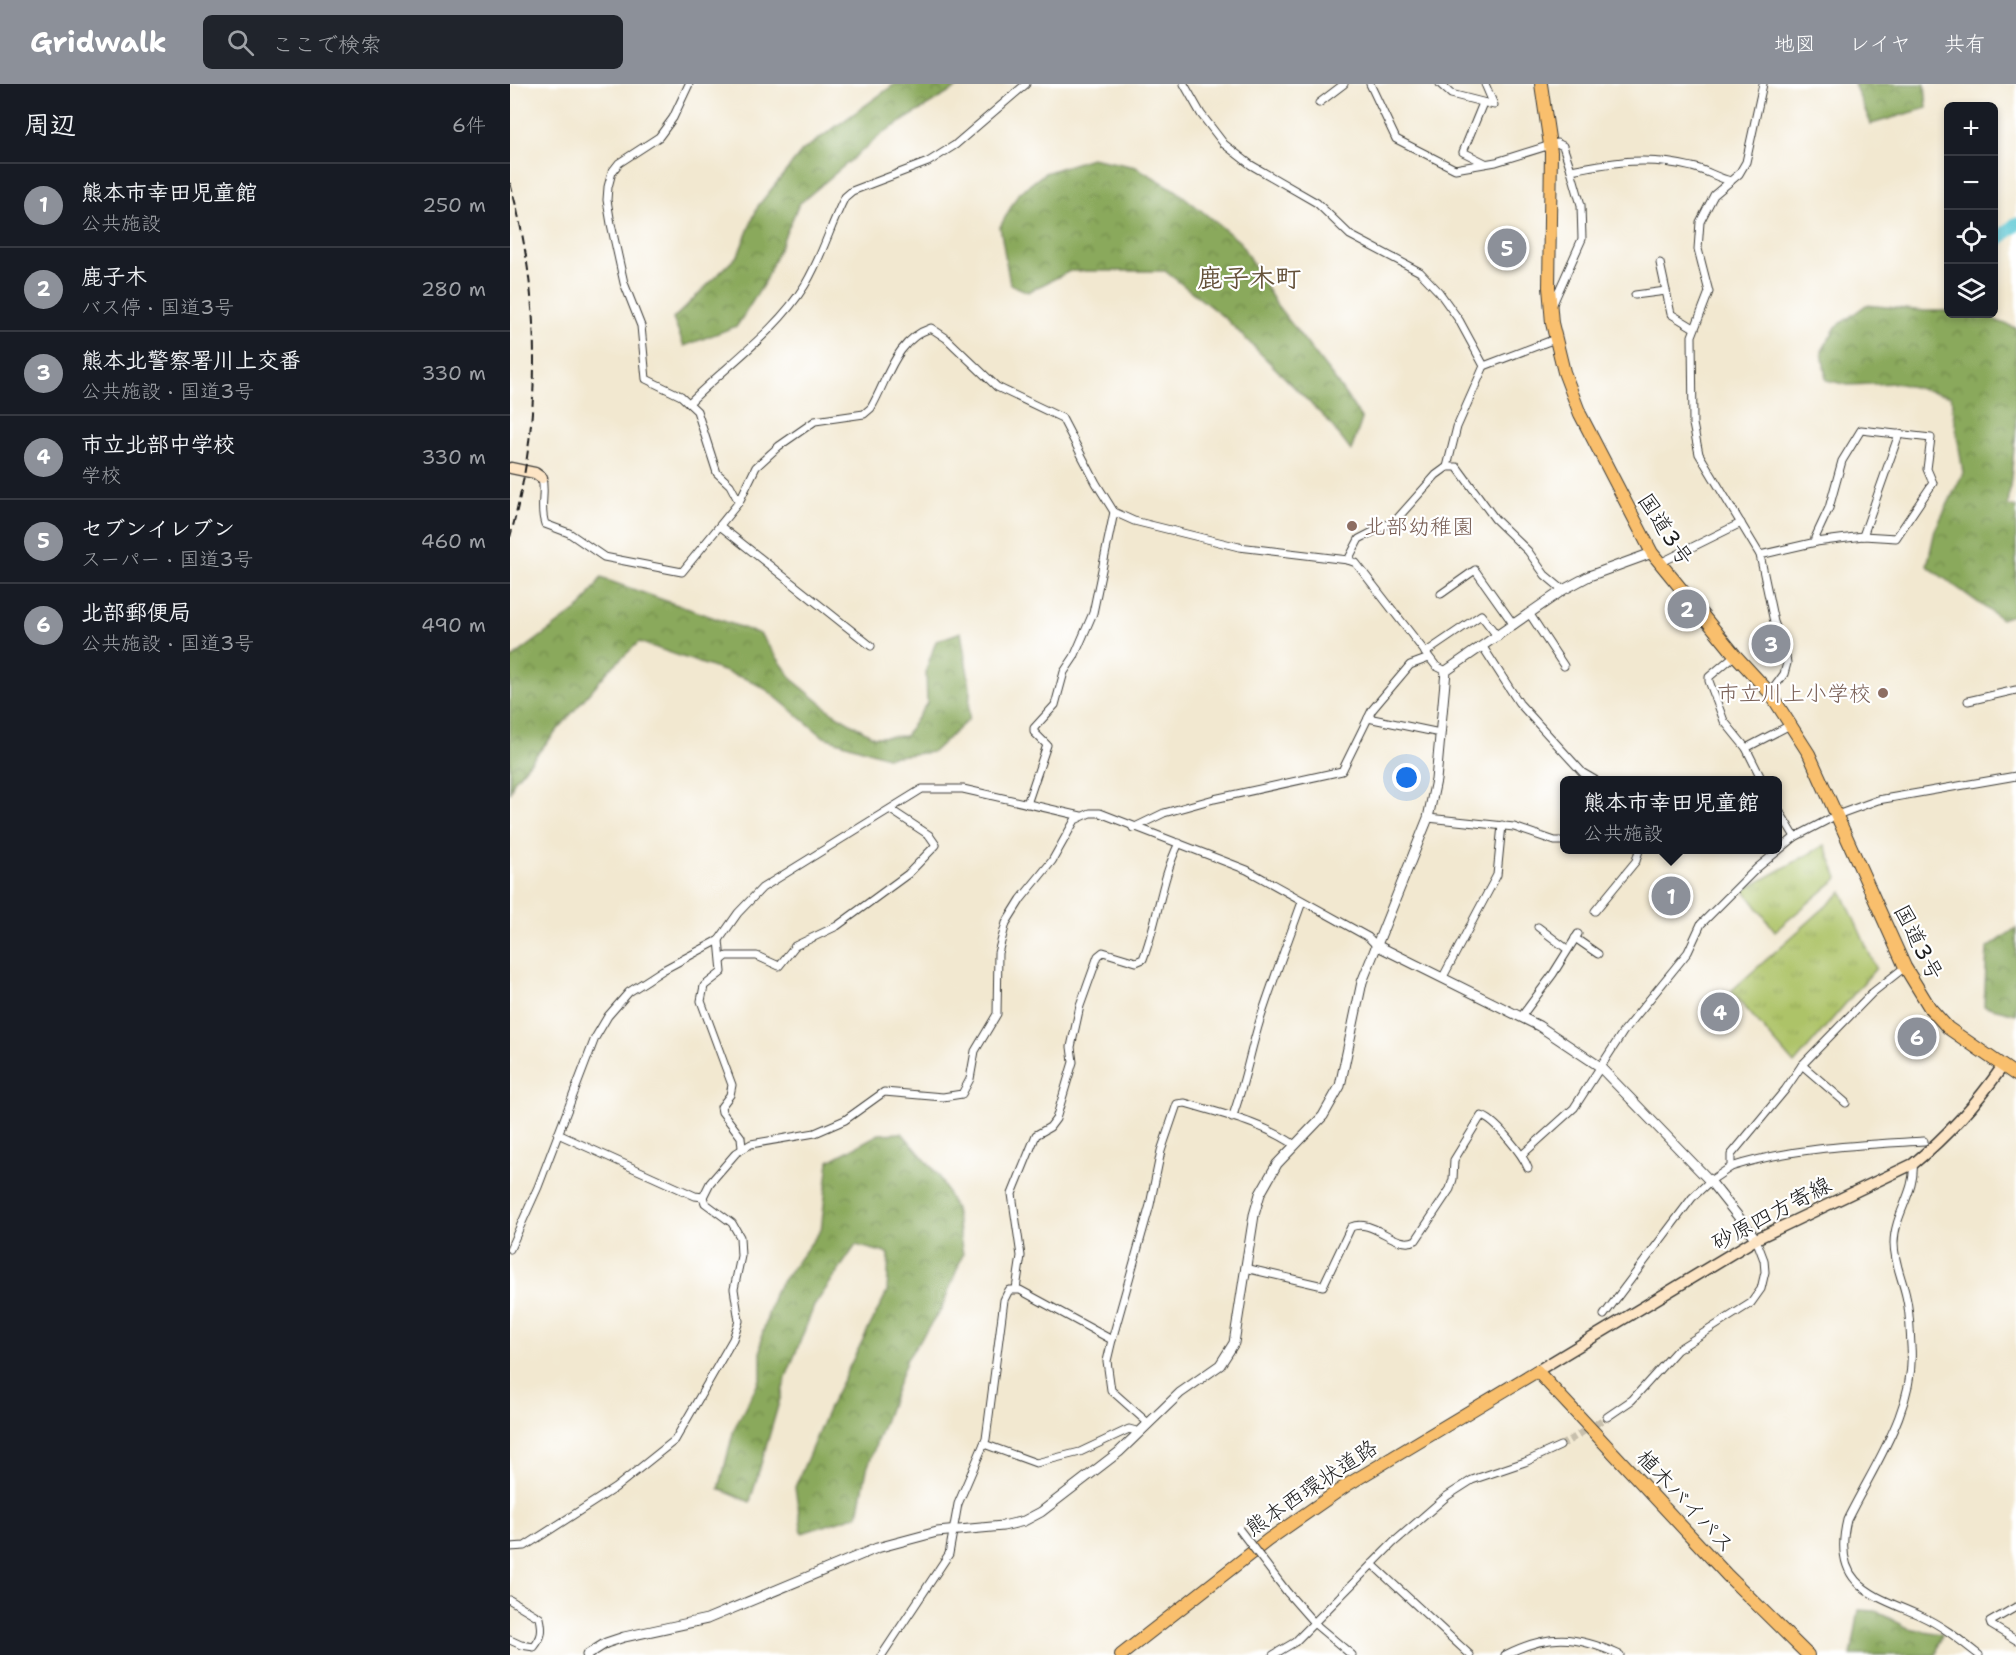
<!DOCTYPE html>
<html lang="ja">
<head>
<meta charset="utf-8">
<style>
  body { margin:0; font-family:"Shantell Sans","Klee One",sans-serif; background:#20242c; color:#f1f3f6 }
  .controls { position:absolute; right:18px; top:18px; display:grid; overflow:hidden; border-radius:9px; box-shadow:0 3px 9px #0003 }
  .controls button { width:54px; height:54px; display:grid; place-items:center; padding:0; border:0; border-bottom:2px solid #363941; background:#171b24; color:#f1f3f6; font:30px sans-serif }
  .you { position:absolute; left:897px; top:694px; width:21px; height:21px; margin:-15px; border:4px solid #fff; border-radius:50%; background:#1a73e8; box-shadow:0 0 0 9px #1a73e833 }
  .badge { display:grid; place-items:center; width:39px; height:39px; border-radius:50%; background:#8c9099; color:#fff; font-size:20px; font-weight:700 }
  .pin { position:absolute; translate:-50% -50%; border:3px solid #fff; box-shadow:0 2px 6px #0006 }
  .popup { position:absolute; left:1050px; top:692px; width:222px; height:78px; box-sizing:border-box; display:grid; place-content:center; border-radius:9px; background:#171b24; filter:drop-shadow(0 2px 4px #0005); font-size:20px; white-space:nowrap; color:#9ea1a6 }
  .popup b { font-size:22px; color:#f1f3f6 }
  .popup::after { content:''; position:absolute; left:50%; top:100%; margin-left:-12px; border:12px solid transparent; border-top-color:#171b24 }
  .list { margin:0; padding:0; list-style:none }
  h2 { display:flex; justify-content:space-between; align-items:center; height:78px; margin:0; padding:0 24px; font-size:26px }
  h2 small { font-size:20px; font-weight:400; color:#9ea1a6 }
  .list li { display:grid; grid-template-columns:39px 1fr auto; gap:18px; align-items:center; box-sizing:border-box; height:84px; padding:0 24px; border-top:2px solid #363941 }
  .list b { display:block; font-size:22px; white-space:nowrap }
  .list p { margin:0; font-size:20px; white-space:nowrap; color:#9ea1a6 }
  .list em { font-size:20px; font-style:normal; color:#9ea1a6 }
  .icon { flex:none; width:33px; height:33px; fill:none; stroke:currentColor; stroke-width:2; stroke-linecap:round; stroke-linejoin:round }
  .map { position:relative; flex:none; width:1506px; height:1571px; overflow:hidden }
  header { display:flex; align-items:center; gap:36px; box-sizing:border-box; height:84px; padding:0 30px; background:#8c9099; color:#fff }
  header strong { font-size:28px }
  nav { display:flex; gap:33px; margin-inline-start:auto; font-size:21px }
  .search { width:420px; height:54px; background:#20242c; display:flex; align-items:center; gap:15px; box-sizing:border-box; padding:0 21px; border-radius:9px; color:#9ea1a6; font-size:22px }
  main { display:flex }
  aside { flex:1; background:#171b24 }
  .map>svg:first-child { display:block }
  .forest { fill:url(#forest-crowns); stroke:#53623c; stroke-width:1.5 }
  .park { fill:url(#park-tufts); stroke:#647042; stroke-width:1.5 }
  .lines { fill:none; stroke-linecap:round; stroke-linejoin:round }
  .river { stroke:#5bc7d4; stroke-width:14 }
  .minor-tunnel { stroke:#c7bfac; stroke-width:7; stroke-dasharray:7 3.5; stroke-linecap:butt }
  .minor-casing { stroke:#3c3b37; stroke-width:9 }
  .tertiary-casing { stroke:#3c3b37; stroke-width:11 }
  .secondary-casing { stroke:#3c3b37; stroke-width:13 }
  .trunk-casing { stroke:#3c3b37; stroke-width:14 }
  .motorway-casing { stroke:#3c3b37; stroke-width:14 }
  .minor { stroke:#fff; stroke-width:7 }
  .tertiary { stroke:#fff; stroke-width:9 }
  .secondary { stroke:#fde5c5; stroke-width:10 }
  .trunk { stroke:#f9bf6d; stroke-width:12 }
  .motorway { stroke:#f9bf6d; stroke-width:12 }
  .rail { stroke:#1c1c1c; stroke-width:2; stroke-dasharray:9 4.5; stroke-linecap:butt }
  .minor-bridge-casing { stroke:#3c3b37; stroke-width:9; stroke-linecap:butt }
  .minor-bridge { stroke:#fff; stroke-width:7 }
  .education-dot { fill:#8d6e63; stroke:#fff; stroke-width:2 }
  .labels { text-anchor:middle; stroke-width:4.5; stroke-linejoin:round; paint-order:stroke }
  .education-label { font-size:22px; fill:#785e54; stroke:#fff; text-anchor:start }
  .street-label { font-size:22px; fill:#1c1c1c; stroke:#fff }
  .quarter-label { font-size:26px; font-weight:bold; fill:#65523a; stroke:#fff }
</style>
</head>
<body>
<header>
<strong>Gridwalk</strong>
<div class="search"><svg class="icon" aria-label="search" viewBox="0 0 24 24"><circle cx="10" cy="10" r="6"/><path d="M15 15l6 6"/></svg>ここで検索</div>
<nav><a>地図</a><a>レイヤ</a><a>共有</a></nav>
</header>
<main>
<aside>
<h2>周辺<small>6件</small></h2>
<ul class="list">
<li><span class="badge">1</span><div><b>熊本市幸田児童館</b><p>公共施設</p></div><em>250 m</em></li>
<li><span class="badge">2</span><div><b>鹿子木</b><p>バス停 · 国道3号</p></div><em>280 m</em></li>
<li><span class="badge">3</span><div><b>熊本北警察署川上交番</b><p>公共施設 · 国道3号</p></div><em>330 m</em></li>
<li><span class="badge">4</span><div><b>市立北部中学校</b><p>学校</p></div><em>330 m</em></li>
<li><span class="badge">5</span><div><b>セブンイレブン</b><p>スーパー · 国道3号</p></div><em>460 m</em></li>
<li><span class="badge">6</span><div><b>北部郵便局</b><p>公共施設 · 国道3号</p></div><em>490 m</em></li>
</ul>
</aside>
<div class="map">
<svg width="1506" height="1571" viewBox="0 0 1506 1571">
  <defs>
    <pattern id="forest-crowns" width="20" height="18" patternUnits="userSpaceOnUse" patternTransform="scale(1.5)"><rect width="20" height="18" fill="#8aa95c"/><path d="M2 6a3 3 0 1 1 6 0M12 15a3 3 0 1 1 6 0" fill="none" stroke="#70894b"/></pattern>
    <pattern id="park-tufts" width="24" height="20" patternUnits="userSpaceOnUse" patternTransform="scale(1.5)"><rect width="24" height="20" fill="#adc368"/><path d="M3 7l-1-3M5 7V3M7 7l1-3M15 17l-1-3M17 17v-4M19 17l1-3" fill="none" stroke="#94a75a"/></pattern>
  </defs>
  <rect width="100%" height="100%" fill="#fff"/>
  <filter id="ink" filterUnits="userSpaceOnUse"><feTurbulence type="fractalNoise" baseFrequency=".0167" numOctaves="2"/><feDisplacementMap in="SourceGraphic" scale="12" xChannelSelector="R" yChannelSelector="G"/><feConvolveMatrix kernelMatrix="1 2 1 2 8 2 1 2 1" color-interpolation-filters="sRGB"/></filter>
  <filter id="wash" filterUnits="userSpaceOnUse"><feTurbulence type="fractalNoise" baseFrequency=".008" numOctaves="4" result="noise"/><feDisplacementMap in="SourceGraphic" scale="24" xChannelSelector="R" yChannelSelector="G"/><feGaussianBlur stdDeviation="1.35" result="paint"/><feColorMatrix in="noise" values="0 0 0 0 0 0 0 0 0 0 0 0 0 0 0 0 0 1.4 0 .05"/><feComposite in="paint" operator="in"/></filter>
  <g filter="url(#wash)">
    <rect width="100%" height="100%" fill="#f2e8d0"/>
    <g class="forest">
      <path d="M385,0H453L373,49L289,120L253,201L227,242L174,262L163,235L228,171L248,122L292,67Z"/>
      <path d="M1344,0H1415L1417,24L1361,40Z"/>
      <path d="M581,74L626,83L667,107L730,158L766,220L826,297L852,335L841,367L819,338L716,235L655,187H560L518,208L500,200L490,143L508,110L535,89Z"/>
      <path d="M1356,221L1415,227H1438V230H1469L1506,244V346L1498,422L1506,423V530L1491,535L1417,482L1425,446L1453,389L1441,312L1386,299L1338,301L1316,296L1312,267L1326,243Z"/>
      <path d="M91,494L250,550L284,597L323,629L364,653L395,652L417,619L416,586L426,557L451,548L460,603L459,635L423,668L377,673L314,653L257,606L239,596L129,558L98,587L4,697L0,709V578L2,574L72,522Z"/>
      <path d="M1506,844V930L1474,922L1477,865Z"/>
      <path d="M392,1049L429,1092L445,1125L453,1170L432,1224L397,1275L357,1385L348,1431L292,1449L285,1403L320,1321L377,1208L379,1170L346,1161L304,1222L277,1291L240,1418L209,1405L224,1345L251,1293V1254L265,1207L311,1146L319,1077L369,1050Z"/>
      <path d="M1349,1526L1366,1527L1398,1544L1432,1550L1426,1571H1341Z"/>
    </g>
    <g class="park">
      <path d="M1315,761L1328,794L1265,847L1234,806Z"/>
      <path d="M1332,808L1366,884L1284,980L1221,907Z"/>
    </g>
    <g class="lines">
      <path class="river" d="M1484,159L1506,140"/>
    </g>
  </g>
  <g filter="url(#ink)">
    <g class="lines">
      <path class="minor-tunnel" d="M1050,1362L1097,1333"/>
      <g class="minor-casing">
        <g id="minor">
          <path d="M179,0L163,34L149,53L109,79L102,88L98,103L97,116L101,140L114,199L131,242L136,295L171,312L187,327L207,389L220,401L229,418"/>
          <path d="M674,0L691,30L714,60L741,81L807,119L840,151L910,188L929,208L949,236L974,282L947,343L937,383"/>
          <path d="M860,0L886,55L945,85L986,78L1047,59L1053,62L1061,86C1105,78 1137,72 1182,83C1196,86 1207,94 1221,97"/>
          <path d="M930,0L941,10L984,21L975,0"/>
          <path d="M1253,0L1236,78L1229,90L1204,111L1190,138L1188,165L1199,208L1182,252L1183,340L1189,370L1250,471L1264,538L1275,566L1277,579L1274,590L1260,609"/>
          <path d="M809,19L834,0"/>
          <path d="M973,19L953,68L975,79"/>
          <path d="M1150,179L1161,230L1184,244"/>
          <path d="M1125,211L1156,207"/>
          <path d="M1042,222L1072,155L1071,121L1061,86"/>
          <path d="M974,282L1045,255"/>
          <path d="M179,319C217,281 267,247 295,201C312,173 320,142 335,113L342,107L418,78L445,61L516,0"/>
          <path d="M1351,346L1421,354L1417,385L1423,399L1386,454L1353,452L1306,458L1305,454L1319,424L1332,377Z"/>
          <path d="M32,394C36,410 29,423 35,440L59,449L94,473L172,488L229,418L246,383L269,362L305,337L354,330L361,324C378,295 385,256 421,244L436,254L487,303L552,334L586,399L604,428L624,437L729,463L838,476L846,479L926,582L936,587"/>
          <path d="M210,442L361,562"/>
          <path d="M1353,452L1389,350"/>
          <path d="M1250,471L1306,458"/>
          <path d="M838,476L849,455L886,436L926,391L937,383H947L985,435L1018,467L1035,491L1053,506"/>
          <path d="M1150,479L1231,439"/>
          <path d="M931,510L965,486L1004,541"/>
          <path d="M1019,529L1054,582"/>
          <path d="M973,563L1009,619L1073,689L1085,696"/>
          <path d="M915,569L971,531L988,553"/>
          <path d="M1225,571L1199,593V597L1214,637L1236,664L1252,696"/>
          <path d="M1458,617L1506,606"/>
          <path d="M858,634L930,649"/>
          <path d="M1236,664L1282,640"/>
          <path d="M517,720L537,661L524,648V644L545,621L554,588L564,573L583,529L604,428"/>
          <path d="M1268,725L1285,753"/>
          <path d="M918,734L1004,743L1045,757H1054"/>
          <path d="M623,744L654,729L704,715L832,687L862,626L900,581L919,574"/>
          <path d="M1085,827L1126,777L1129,766"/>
          <path d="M962,838L987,791L992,741"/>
          <path d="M1028,843L1057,865"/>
          <path d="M1065,854L1088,870"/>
          <path d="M209,856L212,888L194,902L191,917L222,1001L220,1011L211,1023L212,1028L231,1053L232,1064"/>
          <path d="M212,876L217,872H247L269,882L285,862L327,842L398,790L426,761L419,751L381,726"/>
          <path d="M933,893L960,842"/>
          <path d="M1011,933L1043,890L1068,850"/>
          <path d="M1292,981L1336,1019"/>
          <path d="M722,1034C734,1002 740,968 750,936C763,896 778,857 792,818"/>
          <path d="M48,1050L185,1112L193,1113"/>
          <path d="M1012,1071L1064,1024L1113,948L1178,868L1191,840L1247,784L1285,753L1327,731L1368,716L1506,692"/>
          <path d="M1403,1080C1406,1107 1384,1131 1384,1159C1384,1178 1392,1194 1396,1212C1400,1228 1400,1246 1401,1262C1406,1324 1363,1383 1337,1436C1321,1502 1363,1511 1411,1532C1433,1542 1450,1556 1469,1571"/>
          <path d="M1221,1083C1283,1063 1350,1061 1414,1057"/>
          <path d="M193,1113L200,1099L226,1069L241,1060L305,1049L335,1036L374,1008L433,1013L452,1010L460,995L465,967L487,930L488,869L496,839L511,815L542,777L565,736L580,729H590L737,786L858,853L866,861"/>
          <path d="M0,1165L28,1103L85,954L98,932L119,908L153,886L209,856L228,829L252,804L412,705H453L571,732"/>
          <path d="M735,1184L813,1202L841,1143C863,1133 886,1167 906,1156L940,1105L943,1095L944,1076L971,1032C985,1035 1013,1071 1018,1084"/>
          <path d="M506,1205L511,1172L502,1110L526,1051L540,1043L546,1035L563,978L561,963L570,922L588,872L593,868L626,878L633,875C648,837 651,795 669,759"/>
          <path d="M1094,1231L1182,1114L1200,1097L1221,1083V1071L1275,1006L1292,981L1362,909L1395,883"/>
          <path d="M602,1256L640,1121L651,1067L667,1020L675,1019C712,1030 753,1039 785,1061"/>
          <path d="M1097,1333L1122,1316L1167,1266L1241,1219L1251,1205L1255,1188L1254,1176L1246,1155"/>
          <path d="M474,1360L526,1379L570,1368L619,1345L630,1348"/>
          <path d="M0,1463L15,1462L105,1404L165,1356L223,1255L229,1237L224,1205L231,1172L230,1153L222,1139L195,1119L193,1113"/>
          <path d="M862,1480L960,1571"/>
          <path d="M777,1508L805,1540L842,1571"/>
          <path d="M0,1516L30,1534C33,1547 32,1553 24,1563L11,1561L0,1556"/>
          <path d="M1506,1523L1480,1538L1481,1541L1506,1556"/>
          <path d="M372,1571L439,1470L448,1420L476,1355L494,1216L499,1206H510L602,1256L597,1277L601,1306L638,1339"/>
          <path d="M763,1571L785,1558L883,1459L937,1412L962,1396L1015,1378L1050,1362"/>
          <path d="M995,1571C1038,1549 1066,1551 1110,1571"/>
        </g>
      </g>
      <g class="tertiary-casing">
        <g id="tertiary">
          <path d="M866,861L1029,942L1089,982L1200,1097L1246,1155"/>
          <path d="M77,1571L96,1559L114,1553L197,1535L367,1464L427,1448L493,1442L514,1437L531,1428L609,1368L670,1309L710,1281L724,1259L744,1131L750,1110L767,1080L813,1032L830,1002L852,898L918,734L926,696L936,587L1053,506L1079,492L1142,469"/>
        </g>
      </g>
      <g class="secondary-casing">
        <g id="secondary">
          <path d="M1,384L25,389L32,394"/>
          <path d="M1027,1287L1246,1155L1403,1080C1437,1052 1467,1019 1492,983"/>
        </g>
      </g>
      <g class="trunk-casing">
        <g id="trunk">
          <path d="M1031,0L1041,68L1039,203L1042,239L1054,288L1070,330L1142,469L1225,571L1260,609L1299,670L1395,883L1420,924L1438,944L1506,991"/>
          <path d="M1027,1287L1217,1491L1298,1571"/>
        </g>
      </g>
      <g class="motorway-casing">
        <path id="motorway" d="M611,1571L758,1456L837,1401L1027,1287"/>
      </g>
      <use href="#minor" class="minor"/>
      <use href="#tertiary" class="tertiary"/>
      <use href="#secondary" class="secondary"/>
      <use href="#trunk" class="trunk"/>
      <use href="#motorway" class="motorway"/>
      <path class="rail" d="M0,99C32,212 32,340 0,453"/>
      <g class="minor-bridge-casing">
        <path id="minor-bridge" d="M729,1445L777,1508"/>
      </g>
      <use href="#minor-bridge" class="minor-bridge"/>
    </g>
  </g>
  <g class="education-dot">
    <circle cx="842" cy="442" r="6"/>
    <circle cx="1373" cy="609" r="6"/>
  </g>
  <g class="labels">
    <g class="education-label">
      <text x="854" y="450">北部幼稚園</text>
      <text x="1361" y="617" text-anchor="end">市立川上小学校</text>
    </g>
    <g class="street-label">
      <text transform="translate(1156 445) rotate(57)" y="8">国道3号</text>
      <text transform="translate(1409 858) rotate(63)" y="8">国道3号</text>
      <text transform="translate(1261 1129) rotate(-28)" y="8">砂原四方寄線</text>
      <text transform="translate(801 1403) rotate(-34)" y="8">熊本西環状道路</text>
      <text transform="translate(1176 1417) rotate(47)" y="8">植木バイパス</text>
    </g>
    <g class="quarter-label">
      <text x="739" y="203">鹿子木町</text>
    </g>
  </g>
</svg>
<div class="controls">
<button>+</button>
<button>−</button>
<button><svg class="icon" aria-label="locate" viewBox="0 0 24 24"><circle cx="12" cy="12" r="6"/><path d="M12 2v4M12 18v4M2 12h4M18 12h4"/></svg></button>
<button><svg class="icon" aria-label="layers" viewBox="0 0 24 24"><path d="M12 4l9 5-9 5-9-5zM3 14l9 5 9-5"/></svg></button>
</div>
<div class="you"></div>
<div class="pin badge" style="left:1161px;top:812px">1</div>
<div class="popup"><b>熊本市幸田児童館</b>公共施設</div>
<div class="pin badge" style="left:1177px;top:525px">2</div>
<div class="pin badge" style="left:1261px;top:560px">3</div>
<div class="pin badge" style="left:1210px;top:928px">4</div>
<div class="pin badge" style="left:997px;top:164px">5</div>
<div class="pin badge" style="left:1407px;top:953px">6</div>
</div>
</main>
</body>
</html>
